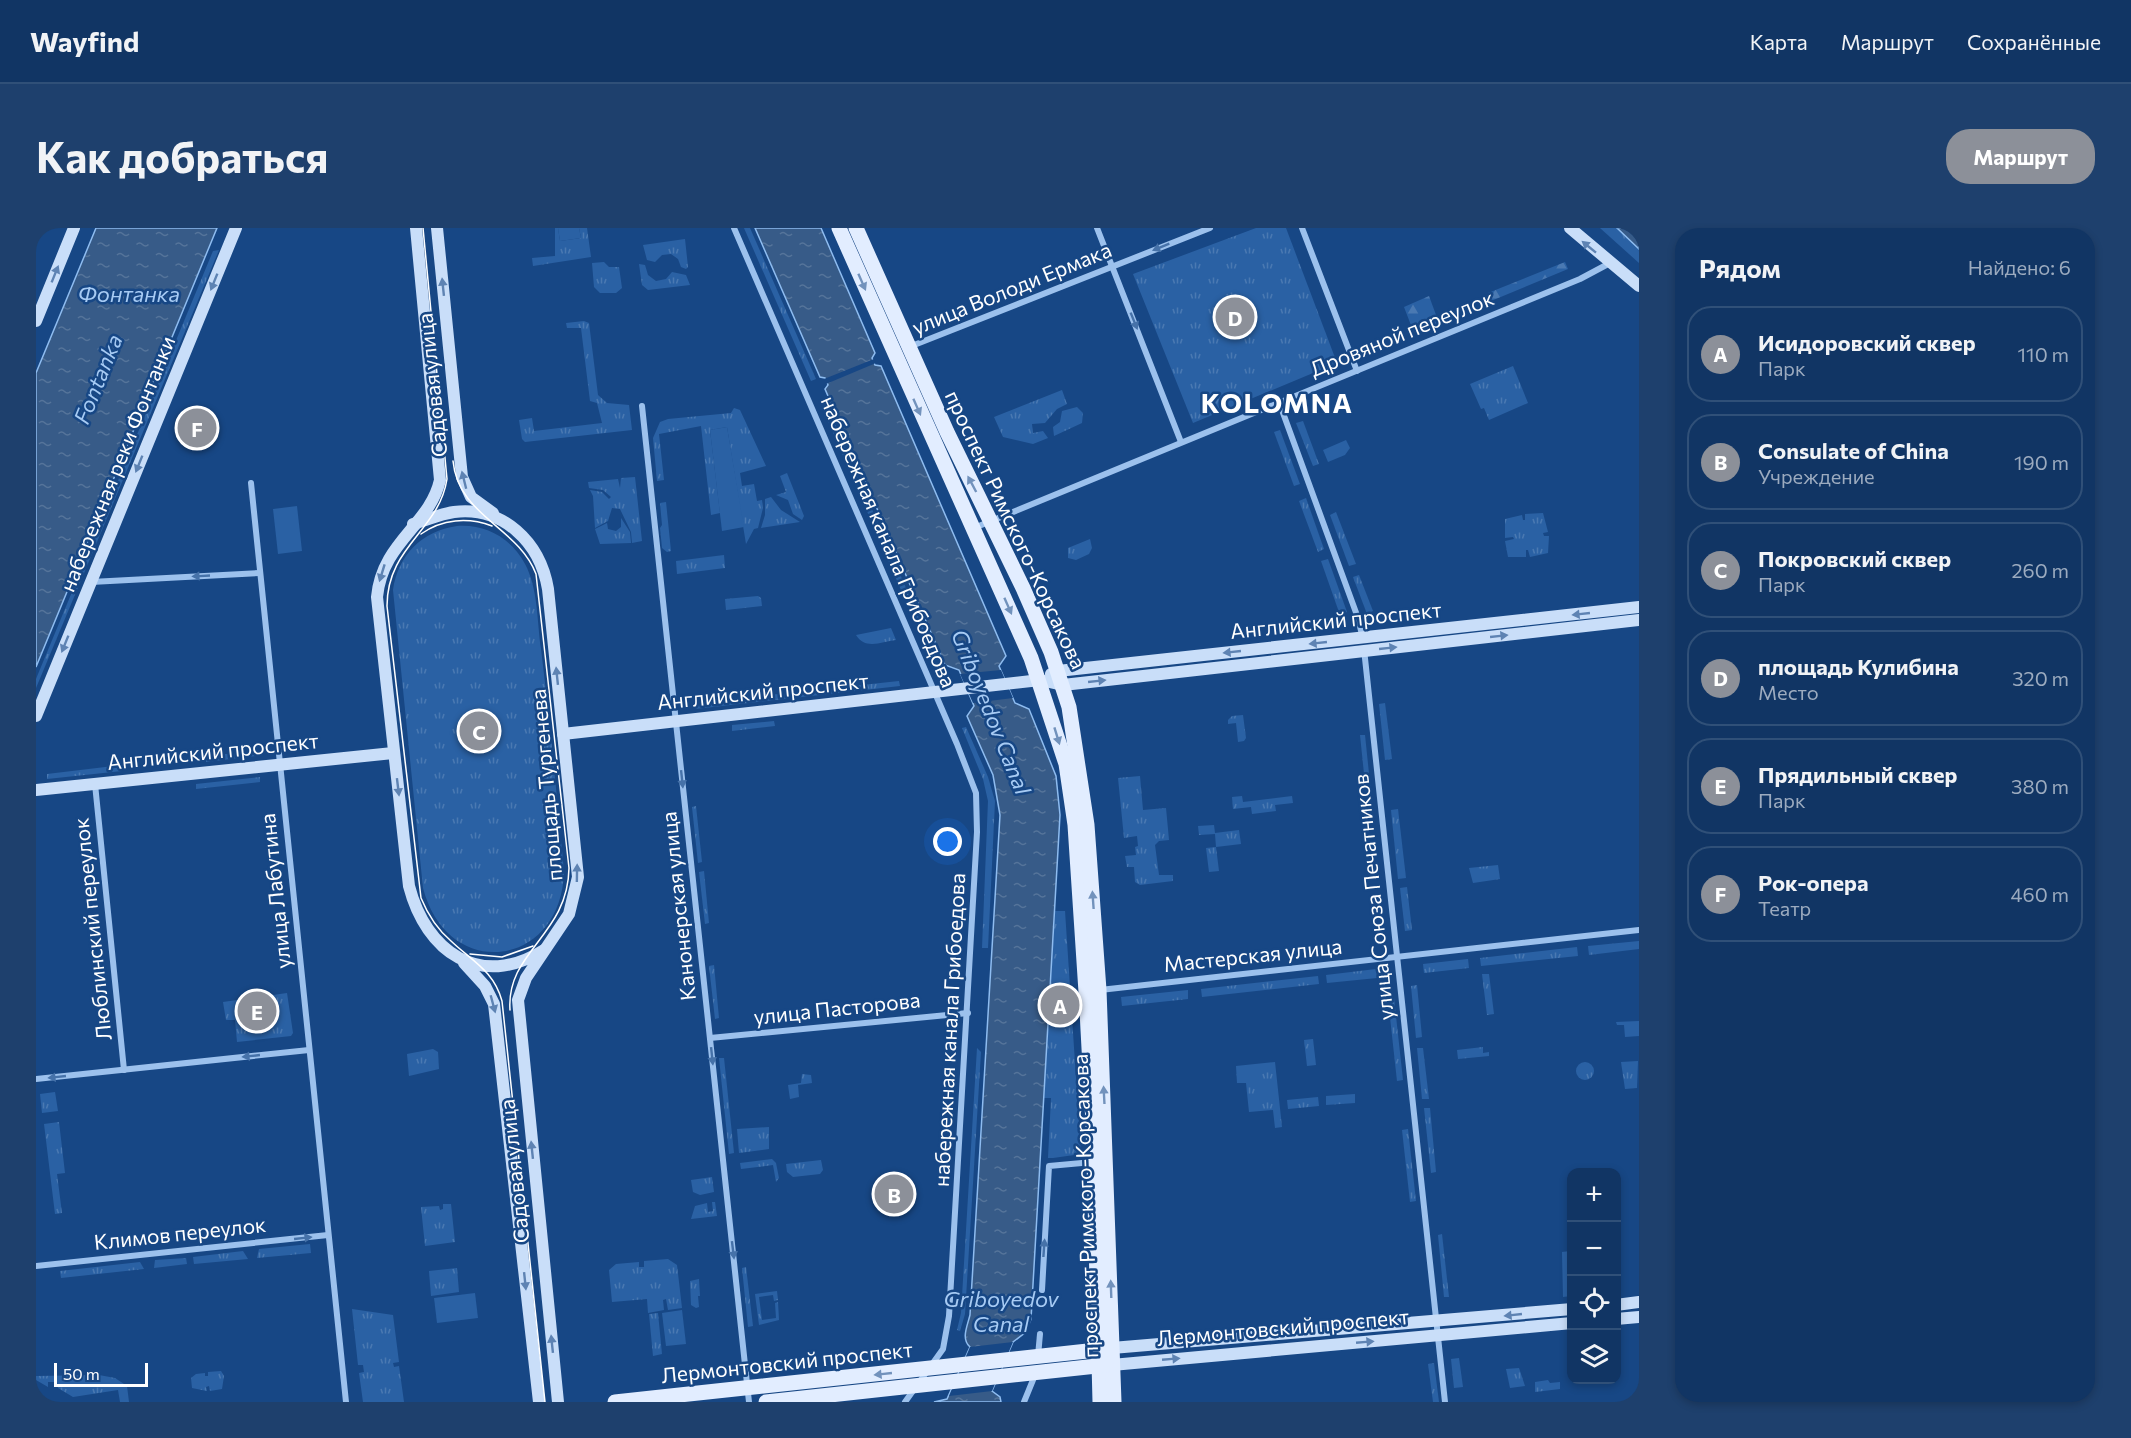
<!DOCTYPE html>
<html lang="ru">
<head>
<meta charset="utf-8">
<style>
  body { margin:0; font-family:Commissioner,sans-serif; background:#1e406d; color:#f1f3f6 }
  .controls { position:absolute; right:18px; bottom:18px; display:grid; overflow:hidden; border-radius:12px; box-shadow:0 3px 9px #0003 }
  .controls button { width:54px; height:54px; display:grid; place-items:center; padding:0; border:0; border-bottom:2px solid #305078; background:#113564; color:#f1f3f6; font:30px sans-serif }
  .scale { position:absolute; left:18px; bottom:15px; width:94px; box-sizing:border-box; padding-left:6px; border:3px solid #fff; border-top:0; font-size:16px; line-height:21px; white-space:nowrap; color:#fff; -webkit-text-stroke:4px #174785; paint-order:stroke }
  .you { position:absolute; left:912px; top:614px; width:21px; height:21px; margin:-15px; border:4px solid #fff; border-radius:50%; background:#1a73e8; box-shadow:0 0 0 9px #1a73e833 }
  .badge { display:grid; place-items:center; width:39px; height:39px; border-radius:50%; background:#8c9099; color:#fff; font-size:20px; font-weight:700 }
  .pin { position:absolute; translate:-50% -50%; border:3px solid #fff; box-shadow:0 2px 6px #0006 }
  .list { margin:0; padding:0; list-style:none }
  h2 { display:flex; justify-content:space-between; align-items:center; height:78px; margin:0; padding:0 24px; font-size:26px }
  h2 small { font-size:20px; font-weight:400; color:#9cabbf }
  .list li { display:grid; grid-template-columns:39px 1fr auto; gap:18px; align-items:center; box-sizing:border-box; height:96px; margin:0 12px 12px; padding:0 12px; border:2px solid #305078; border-radius:24px }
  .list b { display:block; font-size:22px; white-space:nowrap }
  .list p { margin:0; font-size:20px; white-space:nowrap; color:#9cabbf }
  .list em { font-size:20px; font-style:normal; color:#9cabbf }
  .icon { flex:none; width:33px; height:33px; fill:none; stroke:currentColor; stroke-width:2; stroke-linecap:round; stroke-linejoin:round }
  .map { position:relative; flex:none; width:1603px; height:1174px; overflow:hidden; border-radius:24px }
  header { display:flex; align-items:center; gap:36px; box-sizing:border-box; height:84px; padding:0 30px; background:#113564; border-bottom:2px solid #305078 }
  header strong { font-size:28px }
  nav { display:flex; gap:33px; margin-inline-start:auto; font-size:21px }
  .intro { display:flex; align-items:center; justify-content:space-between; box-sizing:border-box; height:144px; padding:0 36px }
  h1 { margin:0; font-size:42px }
  .button { padding:15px 27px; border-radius:24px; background:#8c9099; color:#fff; font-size:21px; font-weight:700 }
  main { display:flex; gap:36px; padding:0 36px }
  aside { flex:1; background:#113564; border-radius:24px; box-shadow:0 3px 9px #0003 }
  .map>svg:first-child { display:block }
  .grass { fill:url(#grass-tufts) }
  .forest { fill:url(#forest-firs) }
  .garden { fill:#2a61a4 }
  .water { fill:url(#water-ripples); stroke:#8ebcf0; stroke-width:1.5 }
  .pier { fill:#174785 }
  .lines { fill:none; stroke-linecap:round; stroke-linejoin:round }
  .street { stroke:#9cc1ed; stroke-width:6 }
  .secondary { stroke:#c9def9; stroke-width:12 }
  .primary { stroke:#e2edff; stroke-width:15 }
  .tram { stroke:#fff; stroke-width:1.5 }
  .oneway { fill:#4672a9 }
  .oneway2 { fill:#5e83b3 }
  .oneway3 { fill:#7292bc }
  .labels { text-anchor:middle; stroke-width:5; stroke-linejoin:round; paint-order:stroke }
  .street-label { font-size:21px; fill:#fff; stroke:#174785 }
  .water-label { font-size:22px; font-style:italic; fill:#a7cbf4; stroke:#174785 }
  .district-label { font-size:27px; font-weight:bold; letter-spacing:1.5px; fill:#fff; stroke:#174785 }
</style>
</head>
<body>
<header>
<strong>Wayfind</strong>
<nav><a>Карта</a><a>Маршрут</a><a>Сохранённые</a></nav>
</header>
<div class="intro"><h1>Как добраться</h1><a class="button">Маршрут</a></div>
<main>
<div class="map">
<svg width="1603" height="1174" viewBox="0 0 1603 1174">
  <defs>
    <pattern id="grass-tufts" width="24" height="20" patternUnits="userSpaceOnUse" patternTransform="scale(1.5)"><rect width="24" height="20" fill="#2a61a4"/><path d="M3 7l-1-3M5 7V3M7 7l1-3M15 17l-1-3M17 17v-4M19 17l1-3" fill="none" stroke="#4a79b2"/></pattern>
    <pattern id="forest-firs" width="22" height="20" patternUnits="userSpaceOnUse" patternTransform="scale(1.5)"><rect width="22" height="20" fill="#2a61a4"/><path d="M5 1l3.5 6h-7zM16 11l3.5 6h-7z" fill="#4a79b2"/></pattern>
    <pattern id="water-ripples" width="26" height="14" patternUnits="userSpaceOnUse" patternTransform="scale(1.5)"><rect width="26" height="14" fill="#375b88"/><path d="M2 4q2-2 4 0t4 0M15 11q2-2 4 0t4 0" fill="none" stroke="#55749a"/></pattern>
  </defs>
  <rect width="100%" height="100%" fill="#174785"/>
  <g class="grass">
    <path d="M519,0H522L524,13L545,10L543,0H551L555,29L497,38L496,30L519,28Z"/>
    <path d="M708,0H714L780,151L775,153Z"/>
    <path d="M1220,0H1250L1301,135L1157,195L1097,46Z"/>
    <path d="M1564,0H1581L1603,21V35Z"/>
    <path d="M649,11L652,39L650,41L645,39L642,31L635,26L626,27L619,34L611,32L607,17Z"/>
    <path d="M183,22L0,460V451L177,23Z"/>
    <path d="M568,34L573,39H583L586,60L580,65H564L558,59L556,35Z"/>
    <path d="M603,36L609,37L612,47L620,53L630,51L636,44L650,47L654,57L612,62L606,57Z"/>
    <path d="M548,93L553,95L562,167L571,175L593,177L596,202L489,214L486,211L483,192L496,190L498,203L566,195L561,175L554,173L545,100H531L530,95Z"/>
    <path d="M1477,138L1492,175L1453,192L1448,180L1445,181L1434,156Z"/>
    <path d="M1026,162L1031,176L1021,181L1009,195L996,196L997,205L1007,203L1012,210L997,216L967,209L958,189Z"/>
    <path d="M1041,179L1047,185L1046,195L1018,208L1017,199L1024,194L1026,183Z"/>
    <path d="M698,180L704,182L730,238L704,245L706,258L718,256L721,273L726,272L727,280L722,300L718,301L710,316L691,199L674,202L684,285L675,287L665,198L623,206L628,252L621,253L617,210L624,194L632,191L695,185Z"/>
    <path d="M797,191L892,411L887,413L792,193Z"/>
    <path d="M1267,193L1283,236L1277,238L1260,195Z"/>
    <path d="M1244,202L1264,256L1258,258L1238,204Z"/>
    <path d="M751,245L768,288L766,292L757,286L752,272L740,267L750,264L744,248Z"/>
    <path d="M599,249L606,313L596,315L595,304L584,281L576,280L572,293L559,300L557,268L554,262L566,264L573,271L575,269L567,262L553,260L552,254L582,251L584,260L585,250Z"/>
    <path d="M735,269L745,282L764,294L725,300L729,287V271Z"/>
    <path d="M1270,270L1288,321L1282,324L1263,273Z"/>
    <path d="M630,274L635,323L631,324L626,320L624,300L626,297L624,275Z"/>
    <path d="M1300,284L1320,336L1313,338L1294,287Z"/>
    <path d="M1507,285L1512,304L1507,305L1508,308H1513L1512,325L1494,329L1492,322H1490V329H1472L1469,313L1478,311L1477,309L1469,310V291L1486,287L1487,292H1489V286Z"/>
    <path d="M585,290L594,304L595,315L564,316L559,301L571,295L572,301L580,303L585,299Z"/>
    <path d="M421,298C450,296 475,310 489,336C502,360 501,393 505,421C514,495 521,569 528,644C525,740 412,755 387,660L357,362C362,327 386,303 421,298Z"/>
    <path d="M1054,311L1056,320L1053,326L1040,332L1032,330V320Z"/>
    <path d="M688,327L689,340L641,346L640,333Z"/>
    <path d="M1292,331L1311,384L1304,387L1285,333Z"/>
    <path d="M1323,347L1337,383L1331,386L1317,349Z"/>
    <path d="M722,368L725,370L726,378L690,382L689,371Z"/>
    <path d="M855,400L860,412C845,414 829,422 820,407Z"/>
    <path d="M863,453L864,458L659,481V475Z"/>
    <path d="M1349,475L1356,531L1349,532L1343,476Z"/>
    <path d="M1207,487L1210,510L1208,513L1202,514L1200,495L1192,496V492L1196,488Z"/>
    <path d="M738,493L739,498L696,503V497Z"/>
    <path d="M930,499L952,549L959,573L952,720H946L952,573L947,551L926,500Z"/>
    <path d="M1324,507H1329L1335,565H1330Z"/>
    <path d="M221,523V528L170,534V528Z"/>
    <path d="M86,537V543L11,551V546Z"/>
    <path d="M1104,548L1107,582L1130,580L1133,612L1123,613L1119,617L1123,647H1137V653L1104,657L1099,654L1098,639H1091L1089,628L1100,627L1099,619L1102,618L1101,608L1088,610L1082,550Z"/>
    <path d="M224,549V554L160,561V556Z"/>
    <path d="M1206,568L1207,574L1256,568L1257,575L1239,577L1240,583L1216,586L1215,579L1197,581L1196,569Z"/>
    <path d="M660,578L666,634L662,635L656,579Z"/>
    <path d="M1362,581L1370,650L1362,651L1355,582Z"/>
    <path d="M1178,597L1179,605L1203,602L1205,616L1180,619L1183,643L1173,644L1170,620L1180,619L1179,606L1163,607L1162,598Z"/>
    <path d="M1462,637L1464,651L1437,655L1433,640Z"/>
    <path d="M668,643L673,695L669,696L663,644Z"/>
    <path d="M1371,659L1376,702L1369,703L1364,660Z"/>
    <path d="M1019,683H1029L1045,926L1017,930H1012L1015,870H1008Z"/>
    <path d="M1603,713V721L1553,727L1552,718Z"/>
    <path d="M1541,719L1542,728L1445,738L1444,730Z"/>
    <path d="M1432,731L1433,740L1388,745L1387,736Z"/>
    <path d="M678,737L683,790L679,791L673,738Z"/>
    <path d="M1340,741L1341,750L1291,755L1290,747Z"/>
    <path d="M1446,746H1453L1458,786L1451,787Z"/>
    <path d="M1282,748L1283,756L1166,769L1165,761Z"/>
    <path d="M1381,757L1386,809L1380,810L1375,758Z"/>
    <path d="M1152,762V771L1086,778L1085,769Z"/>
    <path d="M251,765L257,805L255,808L201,814L199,792H190L187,774Z"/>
    <path d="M1358,770L1367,852L1361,853L1352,771Z"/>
    <path d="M1603,793V808L1589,809L1588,797H1581L1580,794Z"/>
    <path d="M1277,811L1280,837L1271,838L1268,812Z"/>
    <path d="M1447,819V825L1453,824V828L1422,831L1421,822Z"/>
    <path d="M941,820L945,824L929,1086L924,1103L921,1102L925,1085Z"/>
    <path d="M1381,820H1387L1393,871H1386Z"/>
    <path d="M397,821L402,824L403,841L373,848L371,826Z"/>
    <path d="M683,830H688L698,925L693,926Z"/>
    <path d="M1602,833L1601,860L1589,861L1585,834Z"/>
    <circle cx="1549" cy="843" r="9"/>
    <path d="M1239,834L1246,899L1239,900L1237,882L1213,884L1210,855H1201L1200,838Z"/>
    <path d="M766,846L775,847L776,855L762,857L763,869L754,871L752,857L765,855Z"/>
    <path d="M19,864L22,883L6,885L4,866Z"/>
    <path d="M1319,866V875L1290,877V868Z"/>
    <path d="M1282,869L1283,878L1252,881L1251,872Z"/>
    <path d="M1388,880H1394L1400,944L1395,945Z"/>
    <path d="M23,894L29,945L21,946L26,985L19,986L8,896Z"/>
    <path d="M733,899V921L703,925L701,901Z"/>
    <path d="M1372,901L1380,973L1374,974L1366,902Z"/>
    <path d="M736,931L740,935L743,950L740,954L737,937L705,941L704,935Z"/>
    <path d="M785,932L787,942L784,946L757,949L751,944L750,936Z"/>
    <path d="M676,949L678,964L664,967L657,964L655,952Z"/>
    <path d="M676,974H679L681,988L655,991L659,978L671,975L672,984L677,983Z"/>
    <path d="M407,976H415L419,1014L389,1018L385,979L403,978L404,982L407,981Z"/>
    <path d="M1531,986H1536L1535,1068L1527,1069L1526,1024L1534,1023Z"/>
    <path d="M1406,1006L1413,1069H1408L1402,1007Z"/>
    <path d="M274,1016L275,1025L221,1030L223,1021Z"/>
    <path d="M207,1023L212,1031L158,1036L157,1029Z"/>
    <path d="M150,1030L151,1036L118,1040L119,1032Z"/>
    <path d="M632,1031L641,1037L646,1080L632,1082L630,1071L627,1072L628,1082L612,1085L611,1071L576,1074L573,1042L580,1036L603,1034V1039H608V1033Z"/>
    <path d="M104,1034L108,1041L25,1050L24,1043Z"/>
    <path d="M710,1039L717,1098L712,1099L706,1040Z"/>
    <path d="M421,1040L423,1064L395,1068L393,1043Z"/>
    <path d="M663,1051L664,1068H662L663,1079L660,1080L655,1077L654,1053Z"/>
    <path d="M741,1063L742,1072L738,1073L737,1067L723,1069L726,1092L740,1090L739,1075L742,1074L743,1092L723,1097L719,1066Z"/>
    <path d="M316,1081L357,1087L363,1134L357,1135L358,1139L363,1138L368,1174H327L323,1145L328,1144L327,1137H322Z"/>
    <path d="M646,1082L650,1116L630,1118L626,1085Z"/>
    <path d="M622,1085L626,1126L617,1128L613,1086Z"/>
    <path d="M1423,1130L1427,1159L1418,1160L1415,1131Z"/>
    <path d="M1398,1135L1403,1174H1397L1392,1136Z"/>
    <path d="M1483,1140L1489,1158L1474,1160L1470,1141Z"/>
    <path d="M185,1143L188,1148L186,1161L174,1163L173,1158L170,1159L171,1163L156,1160L155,1150L160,1146L169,1145V1148H172V1144Z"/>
    <path d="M0,1148L63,1147L79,1150L91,1158L93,1174H84L82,1162L37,1169L22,1160L21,1154H12V1159L0,1152Z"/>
    <path d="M1512,1152L1514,1155L1524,1154V1161L1499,1164V1154Z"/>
  </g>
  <g class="forest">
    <path d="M1529,34L1532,41L1455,73L1452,65Z"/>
    <path d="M1393,68L1403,95L1378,105L1368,79Z"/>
  </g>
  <g class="garden">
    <path d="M522,0H543L545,10L524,13Z"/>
    <path d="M691,199L708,299L686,303L674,202Z"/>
    <path d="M1310,212L1314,220L1309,227L1292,234L1287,222Z"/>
    <path d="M261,278L266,323L242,326L237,281Z"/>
    <path d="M439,1065L442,1090L401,1095L398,1070Z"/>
  </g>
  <g class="water">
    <path d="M60,0H181L0,439V145Z"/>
    <path d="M719,0H785L839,125L836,130L839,137L845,138L970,428L963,438L979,475L993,481L1020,548L1024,587L995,1091L990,1104L977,1114L956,1163L964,1169L965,1174H898L911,1171L934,1119C925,1111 931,1099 934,1087L964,587L957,547L931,488L938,478L923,442L909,437L789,161L792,157L789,150L784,149Z"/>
    <path d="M1581,0H1603V21Z"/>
  </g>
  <g class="pier">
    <path d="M838,131L840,135L790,156L788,151Z"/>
    <path d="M965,442L977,470L937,475L924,446Z"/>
    <path d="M977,1114L956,1163L913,1168L934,1119Z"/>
  </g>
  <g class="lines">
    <g class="street">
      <path d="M698,0L921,516L940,565L941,604L913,1088L907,1121L869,1174"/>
      <path d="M1061,0L1145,214"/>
      <path d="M1266,0L1321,143"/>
      <path d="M873,119L1174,0"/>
      <path d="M1243,174L1322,390L1327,411"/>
      <path d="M606,178L713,1174"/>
      <path d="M215,255L310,1174"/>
      <path d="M938,300L1544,51L1574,35"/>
      <path d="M55,354L223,345"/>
      <path d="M1328,421L1409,1174"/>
      <path d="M59,556L88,842"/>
      <path d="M1064,762L1603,702"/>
      <path d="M674,810L932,785"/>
      <path d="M0,851L273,822"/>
      <path d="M0,1038L292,1007"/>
      <path d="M1006,1062L1013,938L1057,934"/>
      <path d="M1002,1128L1004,1106"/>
      <path d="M988,1174L999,1147"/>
    </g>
    <g class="secondary">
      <path d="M380,0L404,252C394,297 346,314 341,369L373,658C390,724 444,762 508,722"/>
      <path d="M401,0L426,249L435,269L457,285"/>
      <path d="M1534,0L1603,58"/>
      <path d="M0,93L38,0"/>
      <path d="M377,296C391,292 404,286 418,284C467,278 504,314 512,361L542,649L533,686L490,750L482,772L522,1174"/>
      <path d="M1015,446L1022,443L1603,379"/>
      <path d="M0,488L200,0"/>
      <path d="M527,506L1004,452L1027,457L1603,392"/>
      <path d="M0,562L357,525"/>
      <path d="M428,735L449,758L458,776L503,1174"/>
      <path d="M1580,1077L1603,1074"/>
      <path d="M1580,1091L1603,1089"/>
      <path d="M1076,1120L1536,1081"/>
      <path d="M1076,1137L1536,1095"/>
    </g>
    <g class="primary">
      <path d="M803,0L995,430L1030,536L1039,597L1050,764L1057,895L1064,1174"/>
      <path d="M820,0L911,204L987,360L1015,424L1033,479L1051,597L1063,762L1078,1174"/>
      <path d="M579,1174L1070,1121"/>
      <path d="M730,1174L1070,1137"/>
    </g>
    <g class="tram">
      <path d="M387,0L411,251C403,303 351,318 351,378L385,670C392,687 401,701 415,713C436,733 458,743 466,773L509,1174"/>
      <path d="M417,233C422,288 482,299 500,346L533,640C532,708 470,723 474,782"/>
      <path d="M385,306C406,291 432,289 456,298"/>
      <path d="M434,726L466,729L497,718"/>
    </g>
  </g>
  <defs><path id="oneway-solid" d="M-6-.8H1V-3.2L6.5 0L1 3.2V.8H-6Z" transform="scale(1.5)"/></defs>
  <g class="oneway">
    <use href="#oneway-solid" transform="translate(1125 19) rotate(158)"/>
    <use href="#oneway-solid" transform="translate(1098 93) rotate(68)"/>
    <use href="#oneway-solid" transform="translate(165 348) rotate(177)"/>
    <use href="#oneway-solid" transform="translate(646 551) rotate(84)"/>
    <use href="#oneway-solid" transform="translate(215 828) rotate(174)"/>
    <use href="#oneway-solid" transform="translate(676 828) rotate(84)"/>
    <use href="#oneway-solid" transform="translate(21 849) rotate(174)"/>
    <use href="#oneway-solid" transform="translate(267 1010) rotate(-6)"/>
    <use href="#oneway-solid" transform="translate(1008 1020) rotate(-86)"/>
    <use href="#oneway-solid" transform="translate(697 1022) rotate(83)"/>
  </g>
  <g class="oneway2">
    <use href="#oneway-solid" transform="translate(1553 19) rotate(-141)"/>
    <use href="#oneway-solid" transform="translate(19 46) rotate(-68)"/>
    <use href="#oneway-solid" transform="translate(178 54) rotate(112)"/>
    <use href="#oneway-solid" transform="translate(407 59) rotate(-96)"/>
    <use href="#oneway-solid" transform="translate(103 236) rotate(112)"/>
    <use href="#oneway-solid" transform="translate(428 252) rotate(-104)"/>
    <use href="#oneway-solid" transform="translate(346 345) rotate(107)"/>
    <use href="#oneway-solid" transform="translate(1545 386) rotate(174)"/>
    <use href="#oneway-solid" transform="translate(1463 408) rotate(-6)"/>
    <use href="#oneway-solid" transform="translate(1282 415) rotate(174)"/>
    <use href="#oneway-solid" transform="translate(29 416) rotate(112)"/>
    <use href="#oneway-solid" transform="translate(1352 420) rotate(-6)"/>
    <use href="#oneway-solid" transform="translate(1196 424) rotate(174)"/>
    <use href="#oneway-solid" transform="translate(521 448) rotate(-96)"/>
    <use href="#oneway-solid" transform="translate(1061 453) rotate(-6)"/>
    <use href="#oneway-solid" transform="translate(362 559) rotate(83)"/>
    <use href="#oneway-solid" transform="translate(541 645) rotate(-89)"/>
    <use href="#oneway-solid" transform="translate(457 776) rotate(75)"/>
    <use href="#oneway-solid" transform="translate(496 922) rotate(-96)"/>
    <use href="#oneway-solid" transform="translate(489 1053) rotate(84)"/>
    <use href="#oneway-solid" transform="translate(1477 1087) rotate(174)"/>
    <use href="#oneway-solid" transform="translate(1329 1114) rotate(-5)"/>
    <use href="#oneway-solid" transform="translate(516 1116) rotate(-96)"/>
    <use href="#oneway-solid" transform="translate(1135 1131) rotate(-5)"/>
  </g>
  <g class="oneway3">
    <use href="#oneway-solid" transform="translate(826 54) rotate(66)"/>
    <use href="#oneway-solid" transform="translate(881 179) rotate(66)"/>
    <use href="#oneway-solid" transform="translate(936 256) rotate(-118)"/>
    <use href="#oneway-solid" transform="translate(972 378) rotate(66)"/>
    <use href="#oneway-solid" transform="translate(1021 508) rotate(73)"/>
    <use href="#oneway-solid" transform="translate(1057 672) rotate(-94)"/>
    <use href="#oneway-solid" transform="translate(1068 867) rotate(-93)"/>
    <use href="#oneway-solid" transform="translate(1075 1061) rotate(-92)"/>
    <use href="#oneway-solid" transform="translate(847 1146) rotate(174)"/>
  </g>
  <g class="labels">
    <g class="street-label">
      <text transform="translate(976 61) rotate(-22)" y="7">улица Володи Ермака</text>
      <text transform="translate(1366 106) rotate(-22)" y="7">Дровяной переулок</text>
      <text transform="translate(397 157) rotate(-96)" y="7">Садовая улица</text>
      <text transform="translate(82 236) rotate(-68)" y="7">набережная реки Фонтанки</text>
      <text transform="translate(979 302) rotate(65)" y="7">проспект Римского-Корсакова</text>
      <text transform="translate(852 314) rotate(67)" y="7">набережная канала Грибоедова</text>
      <text transform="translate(1300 393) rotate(-6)" y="7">Английский проспект</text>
      <text transform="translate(727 464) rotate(-6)" y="7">Английский проспект</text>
      <text transform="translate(177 524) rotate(-6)" y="7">Английский проспект</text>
      <text transform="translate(511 557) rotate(-95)" y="7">площадь Тургенева</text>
      <text transform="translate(240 663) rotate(-96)" y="7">улица Лабутина</text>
      <text transform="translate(1338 669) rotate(-96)" y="7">улица Союза Печатников</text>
      <text transform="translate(643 678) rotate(-96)" y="7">Канонерская улица</text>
      <text transform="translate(57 701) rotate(-96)" y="7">Люблинский переулок</text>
      <text transform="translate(1217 728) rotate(-6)" y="7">Мастерская улица</text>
      <text transform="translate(801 781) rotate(-6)" y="7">улица Пасторова</text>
      <text transform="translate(914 802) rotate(-87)" y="7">набережная канала Грибоедова</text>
      <text transform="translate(479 943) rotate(-96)" y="7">Садовая улица</text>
      <text transform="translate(1050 978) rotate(-92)" y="7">проспект Римского-Корсакова</text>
      <text transform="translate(144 1006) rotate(-6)" y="7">Климов переулок</text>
      <text transform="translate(1247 1100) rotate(-5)" y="7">Лермонтовский проспект</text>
      <text transform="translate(751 1135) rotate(-6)" y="7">Лермонтовский проспект</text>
    </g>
    <g class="water-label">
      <text x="93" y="74">Фонтанка</text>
      <text transform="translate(62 151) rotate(-68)" y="8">Fontanka</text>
      <text transform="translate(955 484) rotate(68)" y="8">Griboyedov Canal</text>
      <text x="965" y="1079">Griboyedov<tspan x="965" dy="25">Canal</tspan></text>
    </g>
    <g class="district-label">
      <text x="1241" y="185">KOLOMNA</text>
    </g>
  </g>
</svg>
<div class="controls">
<button>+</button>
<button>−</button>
<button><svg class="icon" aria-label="locate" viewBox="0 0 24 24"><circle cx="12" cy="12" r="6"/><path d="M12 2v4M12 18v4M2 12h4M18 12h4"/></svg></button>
<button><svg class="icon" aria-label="layers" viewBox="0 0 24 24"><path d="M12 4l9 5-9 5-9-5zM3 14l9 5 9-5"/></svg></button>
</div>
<div class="scale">50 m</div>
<div class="you"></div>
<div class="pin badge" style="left:1024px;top:777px">A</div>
<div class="pin badge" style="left:858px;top:966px">B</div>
<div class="pin badge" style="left:443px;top:503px">C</div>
<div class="pin badge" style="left:1199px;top:89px">D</div>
<div class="pin badge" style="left:221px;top:783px">E</div>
<div class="pin badge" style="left:161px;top:200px">F</div>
</div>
<aside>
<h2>Рядом<small>Найдено: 6</small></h2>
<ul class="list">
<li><span class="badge">A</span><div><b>Исидоровский сквер</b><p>Парк</p></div><em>110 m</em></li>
<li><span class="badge">B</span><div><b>Consulate of China</b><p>Учреждение</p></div><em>190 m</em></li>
<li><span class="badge">C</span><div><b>Покровский сквер</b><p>Парк</p></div><em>260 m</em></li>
<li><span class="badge">D</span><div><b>площадь Кулибина</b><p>Место</p></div><em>320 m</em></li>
<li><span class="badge">E</span><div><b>Прядильный сквер</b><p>Парк</p></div><em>380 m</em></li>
<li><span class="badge">F</span><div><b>Рок-опера</b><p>Театр</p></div><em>460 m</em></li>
</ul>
</aside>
</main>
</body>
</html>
